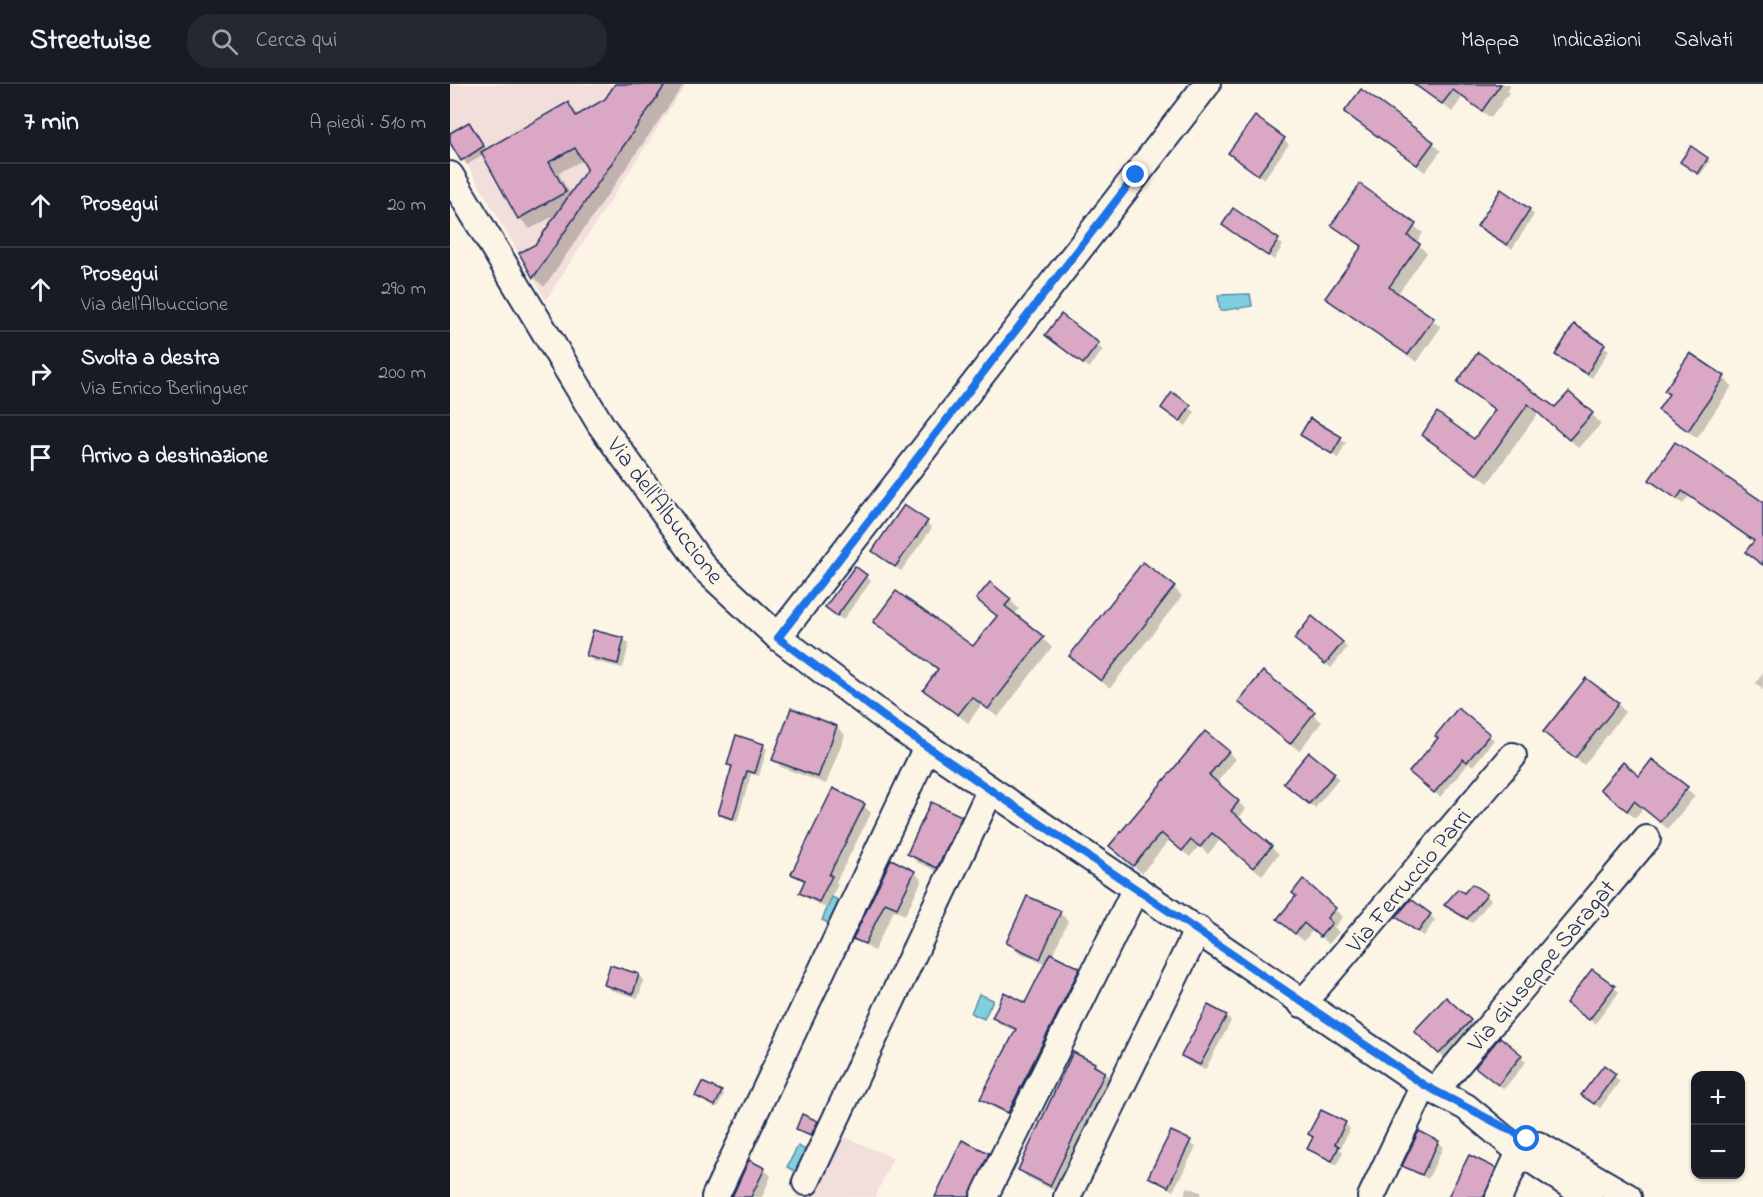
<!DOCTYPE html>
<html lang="it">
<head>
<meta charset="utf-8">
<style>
  body { margin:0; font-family:"Indie Flower",sans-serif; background:#242831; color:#f1f3f6 }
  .controls { position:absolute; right:18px; bottom:18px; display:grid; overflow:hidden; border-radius:12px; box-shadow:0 2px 4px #0004 }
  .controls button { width:54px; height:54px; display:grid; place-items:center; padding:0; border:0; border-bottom:2px solid #363941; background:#171b24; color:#f1f3f6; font:30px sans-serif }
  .stop { position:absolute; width:18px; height:18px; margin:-14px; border:4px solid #1a73e8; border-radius:50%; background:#fff }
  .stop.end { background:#1a73e8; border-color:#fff; box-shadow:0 2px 6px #0008 }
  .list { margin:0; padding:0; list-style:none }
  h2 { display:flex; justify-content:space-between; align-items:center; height:78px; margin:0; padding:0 24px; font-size:26px }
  h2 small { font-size:20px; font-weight:400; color:#9ea1a6 }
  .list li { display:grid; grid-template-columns:39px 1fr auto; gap:18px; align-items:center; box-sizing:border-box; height:84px; padding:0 24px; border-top:2px solid #363941 }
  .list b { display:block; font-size:22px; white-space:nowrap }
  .list p { margin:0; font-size:20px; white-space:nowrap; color:#9ea1a6 }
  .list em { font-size:20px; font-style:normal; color:#9ea1a6 }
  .icon { flex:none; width:33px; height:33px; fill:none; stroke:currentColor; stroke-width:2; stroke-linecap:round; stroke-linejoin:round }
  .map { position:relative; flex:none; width:1313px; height:1113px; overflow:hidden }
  header { display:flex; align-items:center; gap:36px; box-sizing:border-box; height:84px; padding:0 30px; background:#171b24; border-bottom:2px solid #363941 }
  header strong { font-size:28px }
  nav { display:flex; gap:33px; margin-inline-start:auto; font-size:21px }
  .search { width:420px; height:54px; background:#242831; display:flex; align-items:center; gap:15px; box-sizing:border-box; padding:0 21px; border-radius:24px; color:#9ea1a6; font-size:22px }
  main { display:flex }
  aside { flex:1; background:#171b24 }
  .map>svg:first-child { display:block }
  .built { fill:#f2dedb }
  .water { fill:#81cedf; stroke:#588eab; stroke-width:1.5 }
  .shadow { fill:#0003; fill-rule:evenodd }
  .building { fill:#daa7c4; stroke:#1b2f5e; stroke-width:1.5 }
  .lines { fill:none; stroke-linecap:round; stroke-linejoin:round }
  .minor-casing { stroke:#1b2f5e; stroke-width:30 }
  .minor { stroke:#fcf5e5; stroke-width:26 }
  .route { stroke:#1a73e8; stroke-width:8 }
  .labels { text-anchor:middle; stroke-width:4.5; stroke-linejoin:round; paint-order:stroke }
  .street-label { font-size:24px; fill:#1b2f5e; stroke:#fcf5e5 }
</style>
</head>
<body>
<header>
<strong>Streetwise</strong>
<div class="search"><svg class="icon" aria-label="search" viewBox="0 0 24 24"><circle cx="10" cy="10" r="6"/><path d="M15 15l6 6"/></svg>Cerca qui</div>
<nav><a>Mappa</a><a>Indicazioni</a><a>Salvati</a></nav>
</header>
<main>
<aside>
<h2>7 min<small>A piedi · 510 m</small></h2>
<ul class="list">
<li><svg class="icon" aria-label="ahead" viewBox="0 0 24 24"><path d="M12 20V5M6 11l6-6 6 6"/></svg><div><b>Prosegui</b></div><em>20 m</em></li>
<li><svg class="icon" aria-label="ahead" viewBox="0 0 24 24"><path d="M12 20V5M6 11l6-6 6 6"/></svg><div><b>Prosegui</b><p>Via dell'Albuccione</p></div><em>290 m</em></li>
<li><svg class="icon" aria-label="right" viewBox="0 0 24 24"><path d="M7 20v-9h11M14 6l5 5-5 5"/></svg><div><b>Svolta a destra</b><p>Via Enrico Berlinguer</p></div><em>200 m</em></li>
<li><svg class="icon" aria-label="arrive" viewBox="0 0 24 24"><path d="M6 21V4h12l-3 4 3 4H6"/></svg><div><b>Arrivo a destinazione</b></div></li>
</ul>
</aside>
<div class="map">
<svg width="1313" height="1113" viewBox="0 0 1313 1113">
  <rect width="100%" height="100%" fill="#fcf5e5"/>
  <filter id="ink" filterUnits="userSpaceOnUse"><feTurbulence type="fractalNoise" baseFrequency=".0167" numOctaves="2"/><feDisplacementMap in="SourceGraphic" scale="12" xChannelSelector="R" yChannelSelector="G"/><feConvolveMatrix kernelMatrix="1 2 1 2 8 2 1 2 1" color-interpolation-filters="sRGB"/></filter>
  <g filter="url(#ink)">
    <g class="built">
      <path d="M0,0H236L96,216L0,51Z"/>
      <path d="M387,1049L443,1074L425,1113H345L347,1109L358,1111Z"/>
    </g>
    <g class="water">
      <path d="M800,210L802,222L770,227L768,211Z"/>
      <path d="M382,813L394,819L383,842L372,836Z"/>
      <path d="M529,910L543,916L534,935L521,929Z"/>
      <path d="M348,1062L358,1067L348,1089L337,1083Z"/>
    </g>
    <g class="shadow">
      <path d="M167,0H234L94,203L84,193L71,170L87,161L109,129L80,145L70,134L34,70L17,81L0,56V51L19,40L37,66L118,20L129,32L157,16ZM133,76L138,85L121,111L108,89Z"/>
      <path d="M968,0H1061L1057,7L1059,9L1041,34L1012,14L1002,28Z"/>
      <path d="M896,28L983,59L991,67L975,88Z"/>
      <path d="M806,34L839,60L814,95L785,74Z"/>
      <path d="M1257,75L1260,77L1250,91L1234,80Z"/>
      <path d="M910,102L973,149L966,159L977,169L947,211L991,243L967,278L877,214L913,164L883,140Z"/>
      <path d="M783,126L833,161L824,176L774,141Z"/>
      <path d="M1079,126L1084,131L1062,165L1034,146Z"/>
      <path d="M611,232L653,266L639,284L602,256Z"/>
      <path d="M1124,243L1159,266L1142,294L1107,270Z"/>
      <path d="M1274,294L1282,302L1247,354L1210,326L1220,311Z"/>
      <path d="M1009,298L1105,325L1142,330L1151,340L1129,364L1089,328L1038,399L974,350L1025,357L1046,327Z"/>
      <path d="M723,310L745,328L736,342L713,324Z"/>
      <path d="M861,336L896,359L888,374L852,351Z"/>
      <path d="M1201,396L1313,427V481L1297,468L1305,458L1239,412L1233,420Z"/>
      <path d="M477,439L482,444L451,487L429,472Z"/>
      <path d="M406,484L421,497L393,536L382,528Z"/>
      <path d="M724,504L732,512L660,604L629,580Z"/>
      <path d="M528,515L560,516L569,525L564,531L602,563L548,633L531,621L518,639L475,605L489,587L425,537L523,564L548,533Z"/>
      <path d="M144,548L174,555L179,560L173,584L143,577L138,572Z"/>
      <path d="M892,559L897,564L881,584L851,560Z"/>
      <path d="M1313,588V606L1306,599Z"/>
      <path d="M813,589L872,638L849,667L790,618Z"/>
      <path d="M1168,620L1175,628L1134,681L1103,656Z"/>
      <path d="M387,643L395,651L376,700L331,683L323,675Z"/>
      <path d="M1039,651L1044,656L1023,682L1019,679L990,713L966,693Z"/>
      <path d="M313,661L317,665L309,692L301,690L287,738L274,734L270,730L283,685L279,681Z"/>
      <path d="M778,668L786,675L766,699L796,725L788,735L829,770L812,791L770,756L758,770L749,762L740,773L719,756L692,789L669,770Z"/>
      <path d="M1203,677L1245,712L1218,745L1193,724L1185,734L1160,713L1189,694Z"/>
      <path d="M884,690L889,695L865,724L840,704Z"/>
      <path d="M414,722L421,729L386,798L388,800L376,824L358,815L350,808L355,799L343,790Z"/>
      <path d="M511,733L519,741L495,791L467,778L459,770Z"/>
      <path d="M442,777L464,788L472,796L455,831L444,826L424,867L405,854Z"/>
      <path d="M854,798L893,833L884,843L889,848L879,860L863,846L854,857L837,843Z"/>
      <path d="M1015,811H1036L1041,816L1022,839L996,821Z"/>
      <path d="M610,829L618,837L602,872L629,885L636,892L565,1034L538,1021L532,1015L567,948L550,940L544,934L576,921L596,881L566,867L558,859Z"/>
      <path d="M980,831L985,836L974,852L953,837Z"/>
      <path d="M188,891L194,896L188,914L161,906L156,901Z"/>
      <path d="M1164,903L1169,908L1145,940L1123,923Z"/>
      <path d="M996,915L1025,942L995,974L966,947Z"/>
      <path d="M776,932L781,937L755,986L738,977L733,972Z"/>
      <path d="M1050,956L1076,978L1054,1005L1032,988Z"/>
      <path d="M645,980L662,996L607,1108L577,1093L570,1086Z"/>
      <path d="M1154,983L1170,997L1150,1024L1138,1016Z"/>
      <path d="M253,1000L274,1010L268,1023L247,1012Z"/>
      <path d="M367,1038L369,1040L364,1053L348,1045Z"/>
      <path d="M895,1039L900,1045L890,1065L893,1068L887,1081L859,1065Z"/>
      <path d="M722,1049L746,1063L723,1107L700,1093Z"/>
      <path d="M988,1058L993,1063L978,1095L954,1082Z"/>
      <path d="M538,1070L546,1078L529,1113H486Z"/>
      <path d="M314,1085L321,1092L312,1113H283Z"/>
      <path d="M1045,1085L1052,1091L1042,1113H1000Z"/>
      <path d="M738,1103L751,1108L752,1113H733Z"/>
    </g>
    <g class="building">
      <path d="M165,0H216L83,194L69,169L86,160L137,85L125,64L99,78L116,108L68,135L31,68L118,18L126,32L155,15Z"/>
      <path d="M964,0H1051L1032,27L1003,6L992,20Z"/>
      <path d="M911,5L984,58L967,81L894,28Z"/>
      <path d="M805,32L835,54L808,91L778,69Z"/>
      <path d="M19,38L34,62L11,77L0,59V49Z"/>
      <path d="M1241,62L1258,74L1248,90L1230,78Z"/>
      <path d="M910,100L966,140L958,152L970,160L939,203L984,234L958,271L875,214L912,162L881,141Z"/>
      <path d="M1051,105L1080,125L1057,161L1027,142Z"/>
      <path d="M783,124L829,155L818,172L772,141Z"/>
      <path d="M611,230L649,259L633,280L595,251Z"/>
      <path d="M1124,240L1155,260L1137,290L1105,271Z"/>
      <path d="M1028,268L1105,323L1119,308L1143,329L1119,356L1078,320L1027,391L972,351L987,328L1024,355L1045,326L1007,298Z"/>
      <path d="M1240,269L1275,292L1238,347L1208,326L1219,310L1214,307Z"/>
      <path d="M722,308L741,321L730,338L711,324Z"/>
      <path d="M860,334L892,353L882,370L850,351Z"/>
      <path d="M1225,358L1313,418V481L1295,468L1304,457L1232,407L1227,415L1199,396Z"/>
      <path d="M454,421L478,437L445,483L422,467Z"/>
      <path d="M693,478L725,502L651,597L619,572Z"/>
      <path d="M405,482L417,491L387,532L375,523Z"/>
      <path d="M540,498L561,515L555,522L594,553L538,625L522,613L508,631L473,606L488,585L423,538L446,507L523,562L547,532L526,515Z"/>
      <path d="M862,532L893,558L875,580L844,555Z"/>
      <path d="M143,546L174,554L168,580L136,572Z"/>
      <path d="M813,587L865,628L840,660L788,618Z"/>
      <path d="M1136,594L1169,619L1125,674L1093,648Z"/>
      <path d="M341,624L387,642L368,693L322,676Z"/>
      <path d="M1008,624L1040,650L1017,678L1013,675L984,709L959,688L988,654L985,652Z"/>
      <path d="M755,647L779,667L759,691L789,717L781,727L822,762L803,784L762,749L750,763L741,756L732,767L711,749L683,782L659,762Z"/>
      <path d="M286,651L314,660L305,689L297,687L283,735L268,730L282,682L277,681Z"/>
      <path d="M859,668L885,689L859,720L833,699Z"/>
      <path d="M1202,675L1238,703L1210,738L1184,717L1177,727L1150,705L1173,678L1189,692Z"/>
      <path d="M383,704L415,720L379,791L382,792L369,818L349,809L355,796L341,790Z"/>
      <path d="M481,718L512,732L487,784L457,770Z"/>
      <path d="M441,775L465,787L447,824L435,819L415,860L403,855Z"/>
      <path d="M853,795L886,824L877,834L882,839L870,853L854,839L845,850L827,835L846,812L842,809Z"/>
      <path d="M1022,800L1037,810L1017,835L994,821L1008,805L1014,809Z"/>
      <path d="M577,812L611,827L590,875L556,859Z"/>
      <path d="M961,815L981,830L968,848L946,833Z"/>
      <path d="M600,869L630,884L558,1029L530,1015L566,945L542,934L554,908L575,919Z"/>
      <path d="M160,881L189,890L183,910L154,901Z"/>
      <path d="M1142,885L1165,902L1139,936L1116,919Z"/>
      <path d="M996,913L1021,936L989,970L964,947Z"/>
      <path d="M758,921L777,931L750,981L731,972Z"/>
      <path d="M1050,953L1072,971L1048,1001L1025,983Z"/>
      <path d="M623,968L645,979L644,982L655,988L600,1102L568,1086Z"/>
      <path d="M1154,981L1166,990L1144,1020L1131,1011Z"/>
      <path d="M252,998L272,1007L265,1022L245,1012Z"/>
      <path d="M871,1026L896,1038L885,1060L889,1062L882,1077L857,1065L863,1053L858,1050Z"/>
      <path d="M352,1030L368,1037L361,1051L346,1045Z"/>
      <path d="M721,1047L741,1056L718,1103L698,1093Z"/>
      <path d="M969,1047L989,1057L972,1091L952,1082Z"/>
      <path d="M512,1056L539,1069L519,1113H485Z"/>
      <path d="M1019,1071L1046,1084L1034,1113H998Z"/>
      <path d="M299,1076L315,1084L301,1113H282Z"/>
    </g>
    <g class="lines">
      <g class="minor-casing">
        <g id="minor">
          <path d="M0,91L151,341L255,485L328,553L441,638L974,1001L1016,1023L1070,1068L1138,1113"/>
          <path d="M328,553L757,0"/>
          <path d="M852,920L1063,672"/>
          <path d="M985,1007L1197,755"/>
          <path d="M1088,1061L1178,1113"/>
          <path d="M356,1098L540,707"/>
          <path d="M265,1113L477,663"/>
          <path d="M534,1113L686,804"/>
          <path d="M617,1113L748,845"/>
          <path d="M921,1113L974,1001"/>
          <path d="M1049,1113L1070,1068"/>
        </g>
      </g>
      <use href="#minor" class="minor"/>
    </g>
  </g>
  <g class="lines" filter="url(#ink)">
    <path class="route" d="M686,91L328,554L441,638L974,1001L1077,1055"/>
  </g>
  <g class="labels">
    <g class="street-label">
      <text transform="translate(216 426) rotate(53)" y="8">Via dell'Albuccione</text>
      <text transform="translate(958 796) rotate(-50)" y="8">Via Ferruccio Parri</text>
      <text transform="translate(1091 881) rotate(-50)" y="8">Via Giuseppe Saragat</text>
    </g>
  </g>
</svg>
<div class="controls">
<button>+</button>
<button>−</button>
</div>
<div class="stop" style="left:1077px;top:1055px"></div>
<div class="stop end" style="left:686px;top:91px"></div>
</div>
</main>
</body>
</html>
